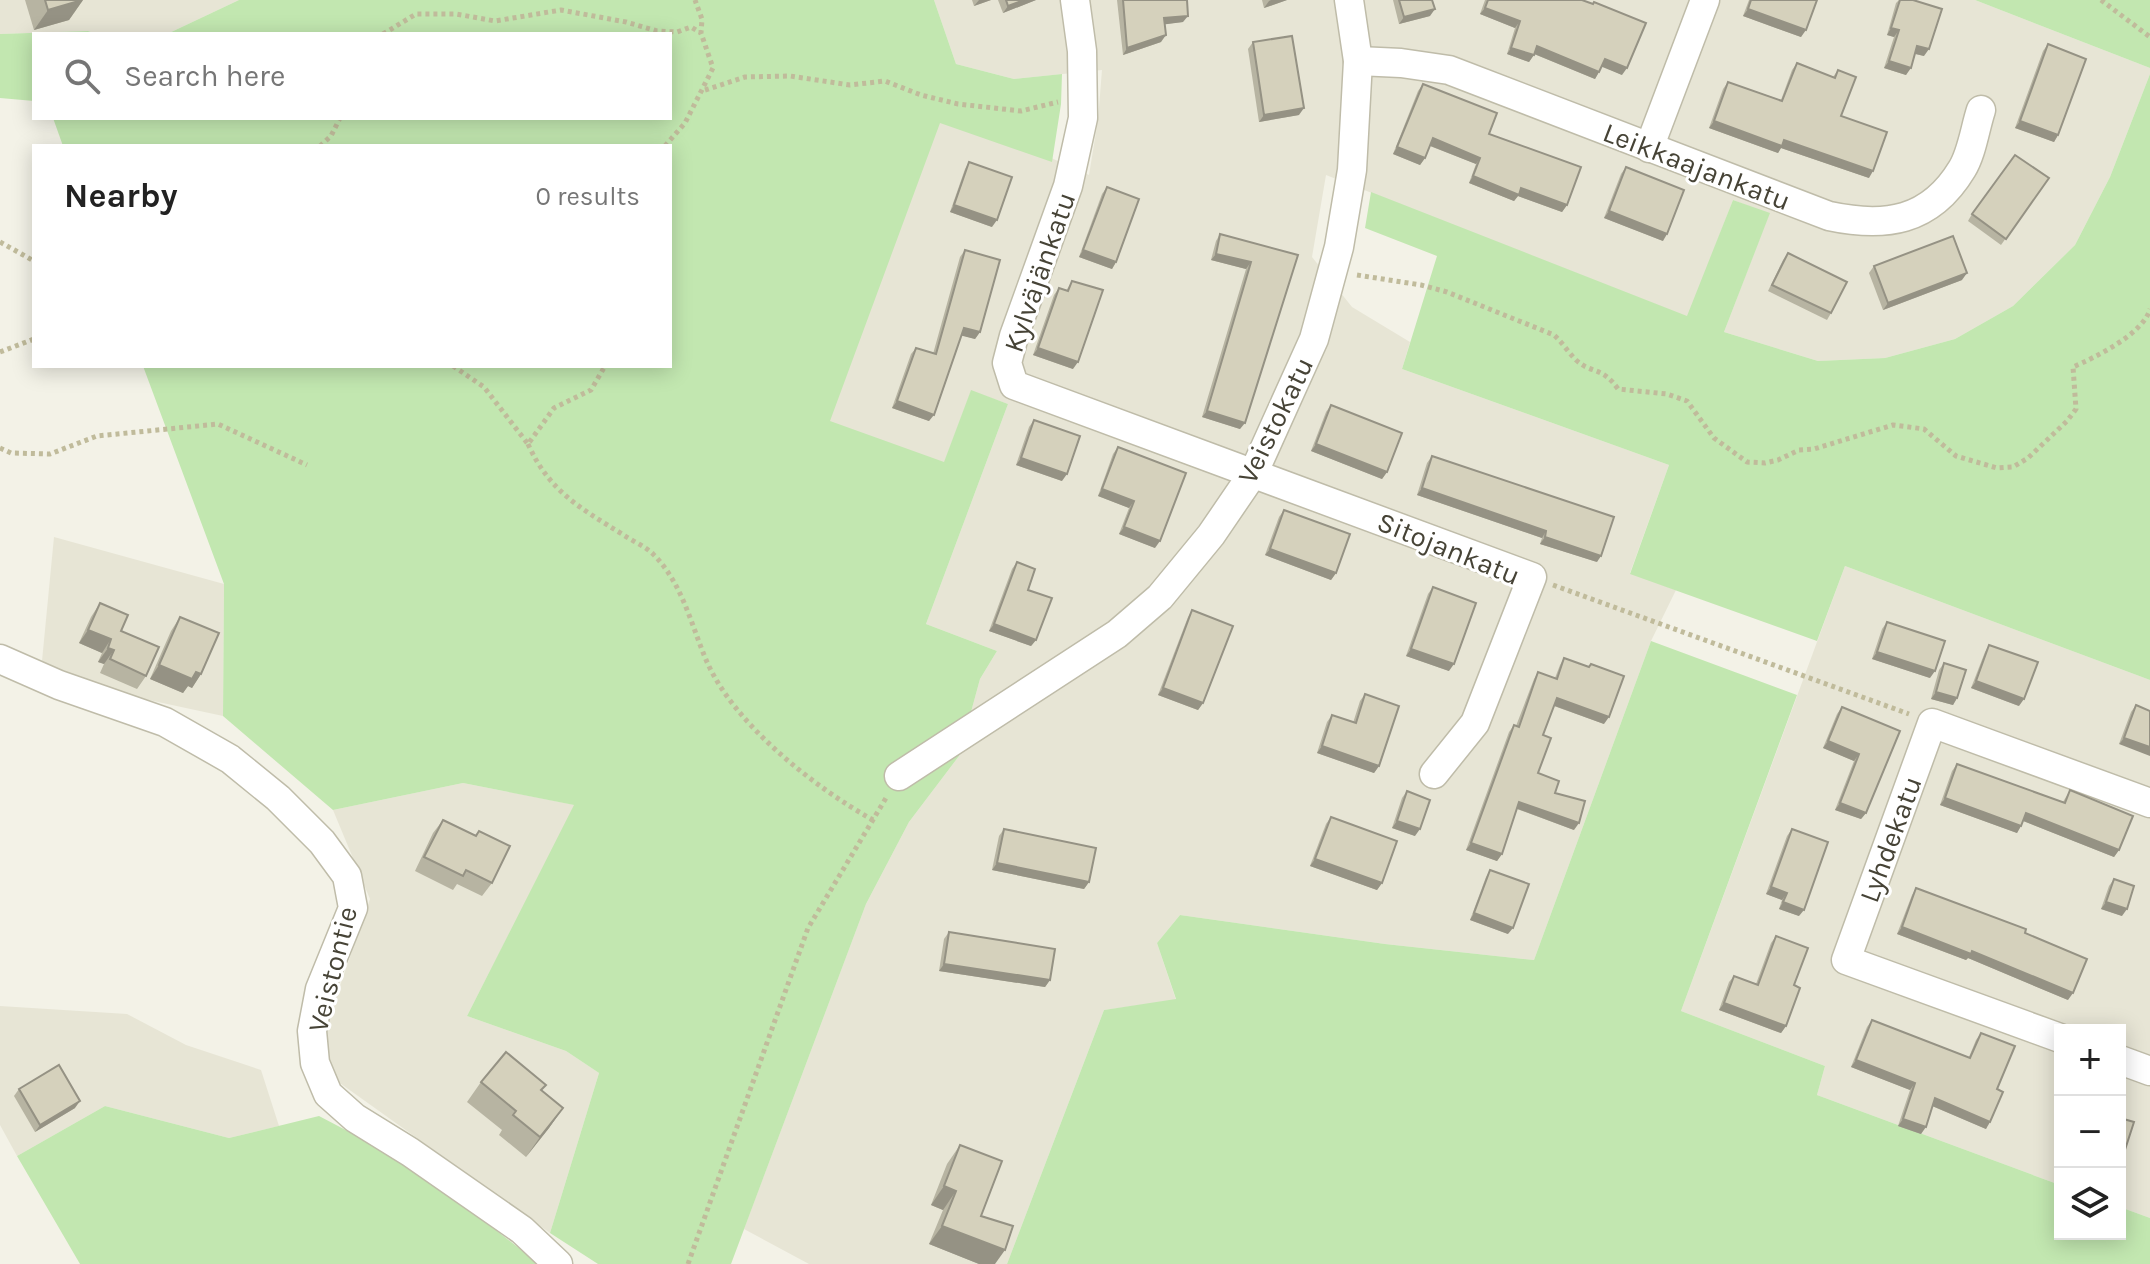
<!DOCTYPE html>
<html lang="en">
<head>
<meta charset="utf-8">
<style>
  body { margin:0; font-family:Karla,sans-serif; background:#f2f2f2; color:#222 }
  .controls { position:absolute; right:24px; bottom:24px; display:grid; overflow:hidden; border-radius:0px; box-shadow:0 4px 20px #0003 }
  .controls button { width:72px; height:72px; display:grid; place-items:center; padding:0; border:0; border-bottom:2px solid #e0e0e0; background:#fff; color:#222; font:40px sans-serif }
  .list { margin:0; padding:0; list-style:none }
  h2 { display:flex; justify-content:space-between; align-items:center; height:104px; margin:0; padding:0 32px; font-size:34px }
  h2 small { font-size:26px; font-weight:400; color:#767676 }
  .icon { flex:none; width:44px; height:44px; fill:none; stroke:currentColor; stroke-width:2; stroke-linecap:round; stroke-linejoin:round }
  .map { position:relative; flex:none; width:2150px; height:1264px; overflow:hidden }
  .search { position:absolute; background:#fff; box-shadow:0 4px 20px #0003; left:32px; top:32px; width:640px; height:88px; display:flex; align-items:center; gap:20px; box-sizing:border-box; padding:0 28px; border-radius:0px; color:#767676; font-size:30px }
  .panel { position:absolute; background:#fff; box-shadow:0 4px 20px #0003; left:32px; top:144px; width:640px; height:224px; border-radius:0px }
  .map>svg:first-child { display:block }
  .residential { fill:#e7e5d5 }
  .green { fill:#c2e7b0 }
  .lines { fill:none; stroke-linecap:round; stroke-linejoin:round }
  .minor-casing { stroke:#bfbca9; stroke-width:31 }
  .path { stroke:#c0bb9b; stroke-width:5; stroke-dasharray:4 4; stroke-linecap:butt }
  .minor { stroke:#fff; stroke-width:28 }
  .wall { fill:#b7b4a2 }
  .shaded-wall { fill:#959284 }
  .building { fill:#d5d1bc; stroke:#959284; stroke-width:2 }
  .labels { text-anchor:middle; stroke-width:6; stroke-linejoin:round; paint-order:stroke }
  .street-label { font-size:28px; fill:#464336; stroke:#fff }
</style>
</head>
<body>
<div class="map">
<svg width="2150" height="1264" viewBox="0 0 2150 1264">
  <rect width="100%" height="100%" fill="#f3f2e7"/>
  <g class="residential">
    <path d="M0,0H239L167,34H97L88,31L0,34Z"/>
    <path d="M934,0H1975L2150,68V74L2110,177L2075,245L2013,306L1955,339L1885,358L1818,361L1724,332L1769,214L1733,200L1688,317L1326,175L1312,257L1352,307L1410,342L1402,369L1669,465L1630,573L1676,590L1651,641L1534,960L1385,944L1180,915L1157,943L1176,1000L1104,1010L1007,1264H809L744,1229L866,904L909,822L959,756L980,679L997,651L926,624L1008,404L971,391L944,463L827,424L938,118L1049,157L1089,175L1098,120L1102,70L1014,79L956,64Z"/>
    <path d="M54,537L224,584L223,716L107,691L42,661Z"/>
    <path d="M1845,566L2150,680V1218L2120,1207V1030H2060V1185L1817,1095L1825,1066L1681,1011Z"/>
    <path d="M463,783L575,805L467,1016L566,1051L599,1073L550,1233L337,1081L322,1038L370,899L333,810Z"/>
    <path d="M0,1006L127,1014L186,1045L261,1070L279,1126L229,1138L105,1106L17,1156L0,1125Z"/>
  </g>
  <g class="green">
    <path d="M239,0H934L956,64L1014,79L1062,74L1061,104L1052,162L940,123L830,421L944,462L971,390L1008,404L926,624L997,651L980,679L959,756L909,822L866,904L731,1264H598L550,1233L599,1073L566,1051L467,1016L574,805L463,783L333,810L223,716L224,584L143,366H670V146H63L53,118H670V34H167Z"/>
    <path d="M1975,0H2150V68Z"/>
    <path d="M88,31L97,34H34V101L0,98V34Z"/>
    <path d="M2150,74V680L1845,566L1817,641L1630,574L1669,465L1402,369L1437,256L1365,228L1371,192L1687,316L1733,200L1770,213L1724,332L1818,361L1885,358L1955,339L2013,306L2075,245L2110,177Z"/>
    <path d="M1651,641L1797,695L1681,1011L1825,1066L1817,1095L2060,1185V1234H2120V1207L2150,1218V1264H1007L1104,1010L1176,999L1157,943L1180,915L1385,944L1534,960Z"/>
    <path d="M105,1106L229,1138L319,1116L416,1167L539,1264H80L17,1156Z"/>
  </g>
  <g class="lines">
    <g class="minor-casing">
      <g id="minor">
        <path d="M1075,0L1082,51L1083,118L1068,186L1014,336L1007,363L1014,385L1532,577L1475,723L1434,774"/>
        <path d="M1358,61L1401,63L1449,70L1829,216C1885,228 1930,222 1962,169C1972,153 1975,128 1981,110"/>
        <path d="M1649,148L1705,0"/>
        <path d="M0,659L59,685L165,722L230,759L278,798L322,842L347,876L353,908L320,989L312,1031L315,1063L328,1094L355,1118L410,1152L522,1230L558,1264"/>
        <path d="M899,776L1117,634L1160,597L1211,535L1254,472L1314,339L1339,247L1352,170L1358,61L1349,0"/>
        <path d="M2060,1038L1846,960L1932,723L2150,803"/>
        <path d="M2120,1060L2150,1071"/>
      </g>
    </g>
    <g class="path">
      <path d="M2101,0L2150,37"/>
      <path d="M383,34L416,14H456L495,21L561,10L626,22L657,31L677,32L691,27L701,33"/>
      <path d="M705,90L745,77L790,76L850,85L885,81L921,95L958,104L1021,111L1058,102"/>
      <path d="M320,146L331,136L340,118"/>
      <path d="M665,146L685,123L713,68L701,33L702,19L695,0"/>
      <path d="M0,242L34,261"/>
      <path d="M1357,275L1421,285L1447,292L1554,335C1562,342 1568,352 1576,360C1591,374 1602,366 1618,389L1667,394L1687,401L1714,438L1747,462L1765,463L1778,460L1799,450L1814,449L1893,425L1924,429L1956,456L1997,468L2013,467L2028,458L2067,421L2076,409L2073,367C2096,357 2143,334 2150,309"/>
      <path d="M0,352L34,339"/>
      <path d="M453,366L484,387L528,444L554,408L591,390L605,366"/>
      <path d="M528,444C549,491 580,508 622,534C632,541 645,546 653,554C683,584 691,625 707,662C735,725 814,787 873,820"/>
      <path d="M0,448L11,453L50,454L97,436L218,424L307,465"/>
      <path d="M1553,585L1909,714"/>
      <path d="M688,1264L808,928L886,798"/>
    </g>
    <use href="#minor" class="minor"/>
  </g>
  <g class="wall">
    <path d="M25,0H83L69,20L34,30Z"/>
    <path d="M972,0H991L974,6Z"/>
    <path d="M998,0H1036L1003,13Z"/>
    <path d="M1117,0H1187L1183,22L1165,24L1161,42L1123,55Z"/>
    <path d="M1262,0H1287L1264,8Z"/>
    <path d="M1393,0H1432L1430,16L1399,24Z"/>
    <path d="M1485,0H1582L1622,75L1602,66L1595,79L1534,54L1529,62L1507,54L1515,28L1480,14Z"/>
    <path d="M1749,0H1817L1801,37L1743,16Z"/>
    <path d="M1899,0H1913L1924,56L1915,54L1906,75L1884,68L1894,37L1887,35L1896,3Z"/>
    <path d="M1253,42L1299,115L1259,122L1248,49Z"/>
    <path d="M2048,44L2058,135L2054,142L2015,128L2043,51Z"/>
    <path d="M1797,63L1833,77L1838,70L1841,116L1869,178L1781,148L1778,153L1709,128L1723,89L1728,82L1781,100L1792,70Z"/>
    <path d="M1423,84L1489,134L1567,205L1562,212L1518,196L1514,201L1469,183L1476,164L1430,146L1425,158L1420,165L1393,154L1418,91Z"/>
    <path d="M969,162L992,227L950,212L965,169Z"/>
    <path d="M1626,167L1663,241L1604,218L1621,174Z"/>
    <path d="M2049,178L2001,245L1968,221L1972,214Z"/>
    <path d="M1107,187L1116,262L1112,269L1079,257L1102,194Z"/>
    <path d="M1220,234L1298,255L1240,429L1202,417L1246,269L1211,260L1216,241Z"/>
    <path d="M965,250L980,332L975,339L961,335L929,421L892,408L911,354L916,348L933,354L960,257Z"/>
    <path d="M1788,253L1831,313L1827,320L1768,291L1783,260Z"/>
    <path d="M1874,266L1962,280L1883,310L1869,273Z"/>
    <path d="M1072,281L1073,369L1033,355L1054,295L1059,288L1066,291Z"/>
    <path d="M1331,405L1387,472L1382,479L1311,451L1326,412Z"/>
    <path d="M1034,420L1062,481L1016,465L1029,427Z"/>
    <path d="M1118,447L1155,548L1119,534L1129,508L1098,496L1113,454Z"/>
    <path d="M1432,456L1597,562L1540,544L1542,538L1417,495L1427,463Z"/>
    <path d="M1284,510L1336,573L1331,580L1265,555L1279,517Z"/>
    <path d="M1017,562L1028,590L1036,640L1031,646L989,631L1012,569Z"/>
    <path d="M1433,587L1449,671L1406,656L1428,594Z"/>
    <path d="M100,603L121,631L146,676L137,689L100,673L104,664L98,662L102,653L79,643L91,617Z"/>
    <path d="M1192,610L1203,703L1198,710L1158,695L1188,617Z"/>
    <path d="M180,617L201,674L192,688L188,686L183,693L150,679L171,631Z"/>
    <path d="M1887,622L1930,678L1872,659L1882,629Z"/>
    <path d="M1989,645L2019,706L1971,688L1985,652Z"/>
    <path d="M1564,658L1588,667L1591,664L1604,724L1554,706L1543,735L1538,773L1555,793L1574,830L1517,809L1502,854L1497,861L1466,850L1509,732L1514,725L1516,726L1534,679L1538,672L1555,678L1560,665Z"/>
    <path d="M1944,663L1957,698L1953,705L1931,699L1939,670Z"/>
    <path d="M1365,694L1379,766L1374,773L1317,753L1327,722L1332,715L1353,723L1360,701Z"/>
    <path d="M2136,705L2150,711L2119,744L2131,712Z"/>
    <path d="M1842,707L1900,731L1866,813L1861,819L1835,810L1854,761L1823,748L1837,714Z"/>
    <path d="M1957,764L2063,802L2070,790L2119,850L2114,857L2023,821L2017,833L1940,805L1952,771Z"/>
    <path d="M1407,791L1415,836L1392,828L1402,798Z"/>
    <path d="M1331,817L1382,883L1377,890L1310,866L1326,824Z"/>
    <path d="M443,820L475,835L479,831L492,883L482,896L457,884L453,890L415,871L433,833Z"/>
    <path d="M1004,829L1089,882L1084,889L992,870L999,836Z"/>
    <path d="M1792,829L1799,916L1779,909L1782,900L1766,894L1787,836Z"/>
    <path d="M1490,870L1508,934L1470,920L1486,877Z"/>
    <path d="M2114,879L2122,916L2101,909L2109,886Z"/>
    <path d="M1916,888L2025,933L2068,1000L1968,958L1966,960L1897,934L1912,895Z"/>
    <path d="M949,932L1050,980L1045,987L939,971L944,939Z"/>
    <path d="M1776,936L1794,985L1786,1026L1781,1033L1719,1010L1729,982L1734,976L1756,984L1771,943Z"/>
    <path d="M1872,1020L1969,1057L1976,1040L1981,1033L1997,1089L1986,1129L1932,1106L1921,1134L1898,1126L1910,1090L1851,1067L1867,1027Z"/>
    <path d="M481,1082L542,1090L563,1108L549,1128L526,1157L499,1135L502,1130L467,1102Z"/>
    <path d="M19,1089L75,1108L35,1132L14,1096Z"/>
    <path d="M960,1145L981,1216L995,1264H979L929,1244L943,1210L931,1205L947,1164Z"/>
  </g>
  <g class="shaded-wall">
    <path d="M83,0L69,20L34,30L48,10Z"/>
    <path d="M979,0H991L974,6Z"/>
    <path d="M1024,0H1036L1003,13L1008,6Z"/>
    <path d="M1271,0H1287L1264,8L1269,1Z"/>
    <path d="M1485,8L1520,21L1515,28L1480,14Z"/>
    <path d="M1435,9L1430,16L1399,24L1404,17Z"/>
    <path d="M1748,9L1806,30L1801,37L1743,16Z"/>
    <path d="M1188,16L1183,22L1160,25L1164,18Z"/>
    <path d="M1891,28L1899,30L1894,37L1887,35Z"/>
    <path d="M1166,35L1161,42L1123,55L1127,48Z"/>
    <path d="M1537,46L1599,72L1595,79L1532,53Z"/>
    <path d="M1917,46L1929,49L1924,56L1912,53Z"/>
    <path d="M1511,48L1534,55L1529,62L1507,54Z"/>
    <path d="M1605,59L1627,68L1622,75L1600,66Z"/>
    <path d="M1889,61L1911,68L1906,75L1884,68Z"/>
    <path d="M1304,108L1299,115L1259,122L1264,115Z"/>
    <path d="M1714,121L1784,140L1873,171L1869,178L1781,148L1778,153L1709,128Z"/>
    <path d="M2020,121L2058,135L2054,142L2015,128Z"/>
    <path d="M1433,138L1480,158L1476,164L1428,145Z"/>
    <path d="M1397,147L1425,158L1420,165L1393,154Z"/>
    <path d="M1473,176L1521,188L1567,205L1562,212L1518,196L1514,201L1469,183Z"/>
    <path d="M954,205L997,220L992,227L950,212Z"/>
    <path d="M1609,211L1667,234L1663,241L1604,218Z"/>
    <path d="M1083,250L1116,262L1112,269L1079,257Z"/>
    <path d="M1216,254L1251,262L1246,269L1211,260Z"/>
    <path d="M1967,273L1962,280L1883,310L1888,303Z"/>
    <path d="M964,328L980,332L975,339L959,335Z"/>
    <path d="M1038,348L1078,362L1073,369L1033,355Z"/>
    <path d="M897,401L934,415L929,421L892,408Z"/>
    <path d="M1207,411L1245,423L1240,429L1202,417Z"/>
    <path d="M1316,444L1387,472L1382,479L1311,451Z"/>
    <path d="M1021,458L1067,474L1062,481L1016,465Z"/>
    <path d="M1422,488L1546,531L1542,538L1417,495Z"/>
    <path d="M1102,489L1134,501L1129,508L1098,496Z"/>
    <path d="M1124,527L1160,541L1155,548L1119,534Z"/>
    <path d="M1545,537L1601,556L1597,562L1540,544Z"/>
    <path d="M1270,549L1336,573L1331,580L1265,555Z"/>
    <path d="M994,624L1036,640L1031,646L989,631Z"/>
    <path d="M88,630L111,639L102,653L79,643Z"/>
    <path d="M108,648L114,650L104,664L98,662Z"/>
    <path d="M1411,649L1454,664L1449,671L1406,656Z"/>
    <path d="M1877,652L1935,671L1930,678L1872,659Z"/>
    <path d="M159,665L196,672L201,674L192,688L188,686L183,693L150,679Z"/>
    <path d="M1976,681L2024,699L2019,706L1971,688Z"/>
    <path d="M1163,688L1203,703L1198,710L1158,695Z"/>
    <path d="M1936,692L1957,698L1953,705L1931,699Z"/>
    <path d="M1557,698L1609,717L1604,724L1552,705Z"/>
    <path d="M2124,738L2150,747V756L2119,744Z"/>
    <path d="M1828,741L1859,754L1854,761L1823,748Z"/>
    <path d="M1322,746L1379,766L1374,773L1317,753Z"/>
    <path d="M1945,798L2021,826L2017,833L1940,805Z"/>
    <path d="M1519,802L1579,823L1574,830L1515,808Z"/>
    <path d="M1840,803L1866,813L1861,819L1835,810Z"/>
    <path d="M2026,813L2119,850L2114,857L2021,820Z"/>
    <path d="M1397,821L1420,829L1415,836L1392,828Z"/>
    <path d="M1471,843L1502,854L1497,861L1466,850Z"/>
    <path d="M1315,859L1382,883L1377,890L1310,866Z"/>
    <path d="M997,863L1089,882L1084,889L992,870Z"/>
    <path d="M1771,887L1787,893L1782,900L1766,894Z"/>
    <path d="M1783,902L1804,910L1799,916L1779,909Z"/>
    <path d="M2106,902L2127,909L2122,916L2101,909Z"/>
    <path d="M1474,913L1513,928L1508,934L1470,920Z"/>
    <path d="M1902,927L1972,951L2073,993L2068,1000L1968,958L1966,960L1897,934Z"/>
    <path d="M944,964L1050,980L1045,987L939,971Z"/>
    <path d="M1724,1003L1786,1026L1781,1033L1719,1010Z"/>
    <path d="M1856,1060L1915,1083L1910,1090L1851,1067Z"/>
    <path d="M1935,1098L1990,1122L1986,1129L1930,1105Z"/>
    <path d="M80,1101L75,1108L35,1132L40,1125Z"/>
    <path d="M563,1108L549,1128L526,1157L540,1137Z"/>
    <path d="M1903,1119L1926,1127L1921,1134L1898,1126Z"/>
    <path d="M944,1186L956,1191L943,1210L931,1205Z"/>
    <path d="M942,1226L1005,1250L995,1264H979L929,1244Z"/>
  </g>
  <g class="building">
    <path d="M45,0H82L48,10Z"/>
    <path d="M1006,0H1024L1008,6Z"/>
    <path d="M1123,0H1187L1188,16L1164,18L1166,35L1127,48Z"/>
    <path d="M1399,0H1432L1435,9L1404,17Z"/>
    <path d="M1488,0H1582L1593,4L1594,2L1646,23L1627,68L1605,59L1599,72L1537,46L1534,55L1511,48L1520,21L1485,8Z"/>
    <path d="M1751,0H1817L1806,30L1748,9Z"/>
    <path d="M1900,0H1913L1942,9L1929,49L1917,46L1911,68L1889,61L1899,30L1891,28Z"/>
    <path d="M1292,36L1304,108L1264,115L1253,42Z"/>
    <path d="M2048,44L2086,59L2058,135L2020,121Z"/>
    <path d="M1797,63L1835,78L1838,70L1856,77L1841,116L1887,132L1873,171L1784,140L1782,146L1714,121L1728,82L1782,101Z"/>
    <path d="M1423,84L1497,113L1489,134L1581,167L1567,205L1521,188L1519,195L1473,176L1480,158L1433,138L1425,158L1397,147Z"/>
    <path d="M2015,155L2049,178L2006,239L1972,214Z"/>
    <path d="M969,162L1012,177L997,220L954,205Z"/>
    <path d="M1626,167L1684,190L1667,234L1609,211Z"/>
    <path d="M1107,187L1139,199L1116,262L1083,250Z"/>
    <path d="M1220,234L1298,255L1245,423L1207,411L1251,262L1216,254Z"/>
    <path d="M1953,236L1967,273L1888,303L1874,266Z"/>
    <path d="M965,250L1000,260L980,332L964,328L934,415L897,401L916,348L936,354Z"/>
    <path d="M1788,253L1847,282L1831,313L1772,285Z"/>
    <path d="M1072,281L1103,290L1078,362L1038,348L1059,288L1068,291Z"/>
    <path d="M1331,405L1402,433L1387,472L1316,444Z"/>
    <path d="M1034,420L1080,436L1067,474L1021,458Z"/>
    <path d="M1118,447L1186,473L1160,541L1124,527L1134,501L1102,489Z"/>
    <path d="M1432,456L1614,517L1601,556L1545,537L1546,531L1422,488Z"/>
    <path d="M1284,510L1350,534L1336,573L1270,549Z"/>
    <path d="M1017,562L1035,569L1028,590L1052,598L1036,640L994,624Z"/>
    <path d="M1433,587L1476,603L1454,664L1411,649Z"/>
    <path d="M100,603L128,615L121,631L159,647L146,676L110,659L114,650L108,648L111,639L88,630Z"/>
    <path d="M1192,610L1233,626L1203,703L1163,688Z"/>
    <path d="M180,617L219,633L201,674L196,672L192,679L159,665Z"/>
    <path d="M1887,622L1945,641L1935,671L1877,652Z"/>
    <path d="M1989,645L2038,662L2024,699L1976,681Z"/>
    <path d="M1564,658L1589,667L1591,664L1624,676L1609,717L1557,698L1543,735L1551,738L1538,773L1559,781L1555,793L1585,801L1579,823L1519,802L1502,854L1471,843L1514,725L1519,727L1538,672L1557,679Z"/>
    <path d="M1944,663L1966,670L1957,698L1936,692Z"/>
    <path d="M1365,694L1399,706L1379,766L1322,746L1332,715L1356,723Z"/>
    <path d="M2136,705L2150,711V747L2124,738Z"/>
    <path d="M1842,707L1900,731L1866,813L1840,803L1859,754L1828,741Z"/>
    <path d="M1957,764L2065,803L2070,790L2133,816L2119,850L2026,813L2021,826L1945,798Z"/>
    <path d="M1407,791L1430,800L1420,829L1397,821Z"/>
    <path d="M1331,817L1397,841L1382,883L1315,859Z"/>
    <path d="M443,820L476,836L479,831L510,846L492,883L466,870L463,876L424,857Z"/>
    <path d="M1004,829L1096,848L1089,882L997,863Z"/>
    <path d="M1792,829L1828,842L1804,910L1783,902L1787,893L1771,887Z"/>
    <path d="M1490,870L1529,884L1513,928L1474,913Z"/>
    <path d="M2114,879L2134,886L2127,909L2106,902Z"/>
    <path d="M1916,888L2026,929L2025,933L2087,959L2073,993L1972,951L1971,954L1902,927Z"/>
    <path d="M949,932L1055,949L1050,980L944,964Z"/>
    <path d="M1776,936L1808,948L1794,985L1800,988L1786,1026L1724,1003L1734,976L1758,985Z"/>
    <path d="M1872,1020L1970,1058L1981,1033L2015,1046L1997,1089L2003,1092L1990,1122L1935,1098L1926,1127L1903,1119L1915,1083L1856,1060Z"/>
    <path d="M506,1052L546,1085L541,1090L563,1108L540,1137L513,1115L516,1111L481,1082Z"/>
    <path d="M59,1065L80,1101L40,1125L19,1089Z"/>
    <path d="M2120,1118L2134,1122L2122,1159H2120Z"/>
    <path d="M960,1145L1002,1161L981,1216L1013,1226L1005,1250L942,1226L956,1191L944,1186Z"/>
  </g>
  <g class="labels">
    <g class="street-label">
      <text transform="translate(1697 166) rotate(21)" y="10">Leikkaajankatu</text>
      <text transform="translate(1039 272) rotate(-71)" y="10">Kylväjänkatu</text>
      <text transform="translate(1275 420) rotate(-64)" y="10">Veistokatu</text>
      <text transform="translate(1449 548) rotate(22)" y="10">Sitojankatu</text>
      <text transform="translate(1890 839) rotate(-70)" y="10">Lyhdekatu</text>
      <text transform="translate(332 969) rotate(-76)" y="10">Veistontie</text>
    </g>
  </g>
</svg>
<div class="controls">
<button>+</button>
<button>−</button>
<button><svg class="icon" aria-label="layers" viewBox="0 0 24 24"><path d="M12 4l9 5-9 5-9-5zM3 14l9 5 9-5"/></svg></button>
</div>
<div class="search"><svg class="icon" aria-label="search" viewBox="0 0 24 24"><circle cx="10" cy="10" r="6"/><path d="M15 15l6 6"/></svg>Search here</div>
<section class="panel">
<h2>Nearby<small>0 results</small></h2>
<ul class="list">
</ul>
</section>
</div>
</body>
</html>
